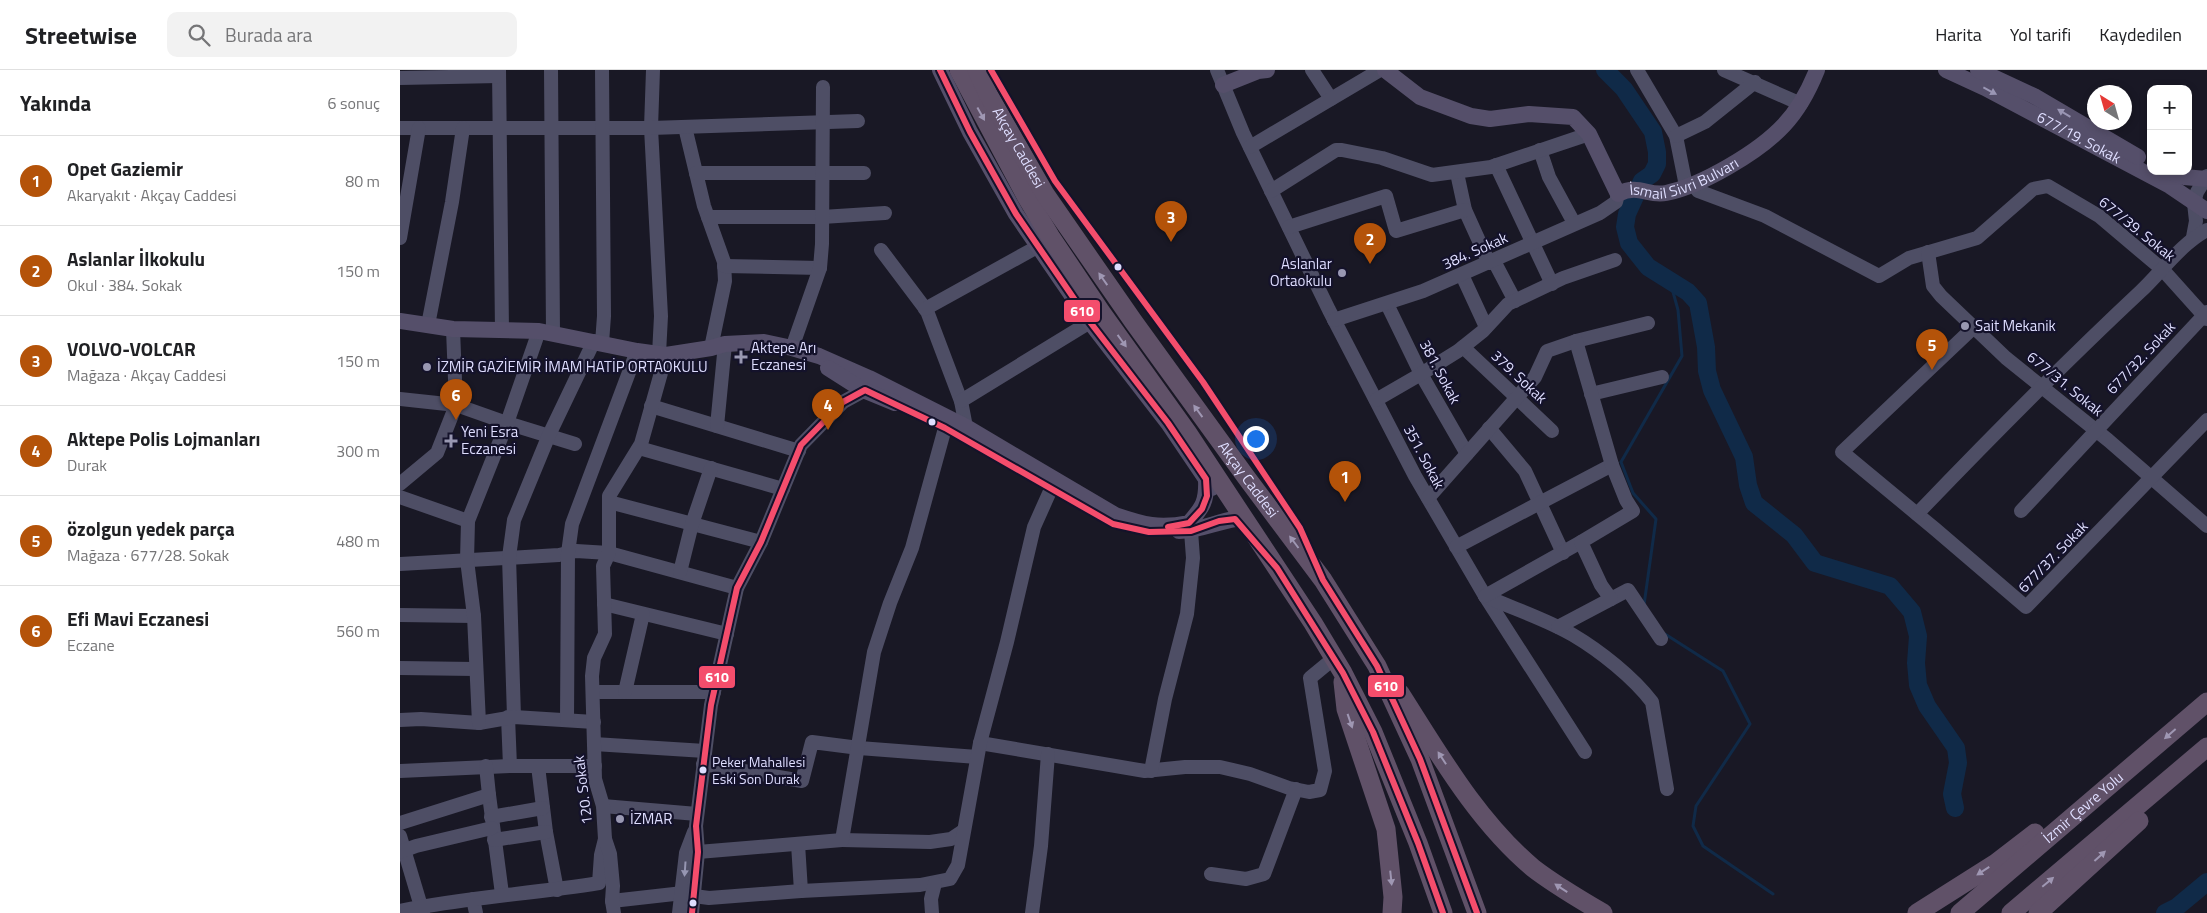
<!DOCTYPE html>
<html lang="tr">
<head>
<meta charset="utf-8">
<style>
  body { margin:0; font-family:"Titillium Web",sans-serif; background:#f2f2f2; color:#202124 }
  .controls { position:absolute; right:15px; top:15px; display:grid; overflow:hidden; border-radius:10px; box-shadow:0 2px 8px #0003 }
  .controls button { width:45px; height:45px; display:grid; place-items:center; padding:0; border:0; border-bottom:1px solid #e0e0e0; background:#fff; color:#202124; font:25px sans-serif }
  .compass { position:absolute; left:1687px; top:15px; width:45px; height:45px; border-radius:50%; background:#fff; box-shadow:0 2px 8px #0003; rotate:323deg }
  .you { position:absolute; left:855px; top:368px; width:18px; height:18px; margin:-12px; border:4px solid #fff; border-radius:50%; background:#1a73e8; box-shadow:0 0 0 8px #1a73e833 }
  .badge { display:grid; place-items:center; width:32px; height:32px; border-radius:50%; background:#b45309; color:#fff; font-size:16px; font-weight:700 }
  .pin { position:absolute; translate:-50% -41px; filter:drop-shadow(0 1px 2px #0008) }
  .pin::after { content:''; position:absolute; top:26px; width:18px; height:15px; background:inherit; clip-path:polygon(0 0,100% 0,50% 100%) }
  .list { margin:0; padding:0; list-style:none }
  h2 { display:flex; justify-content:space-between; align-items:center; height:65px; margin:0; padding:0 20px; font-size:21px }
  h2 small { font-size:16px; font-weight:400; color:#757577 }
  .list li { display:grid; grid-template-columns:32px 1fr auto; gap:15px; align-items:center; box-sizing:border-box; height:90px; padding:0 20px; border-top:1px solid #e0e0e0 }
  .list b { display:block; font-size:19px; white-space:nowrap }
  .list p { margin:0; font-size:16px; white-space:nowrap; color:#757577 }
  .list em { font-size:16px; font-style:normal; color:#757577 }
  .icon { flex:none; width:28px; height:28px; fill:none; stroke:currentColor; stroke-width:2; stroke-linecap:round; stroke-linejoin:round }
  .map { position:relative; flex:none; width:1807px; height:843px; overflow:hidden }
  header { display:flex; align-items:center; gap:30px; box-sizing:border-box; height:70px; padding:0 25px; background:#fff; border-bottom:1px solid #e0e0e0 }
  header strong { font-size:24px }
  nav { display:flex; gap:28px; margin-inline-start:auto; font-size:18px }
  .search { width:350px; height:45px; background:#f2f2f2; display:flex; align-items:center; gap:12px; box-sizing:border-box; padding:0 18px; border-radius:10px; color:#757577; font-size:19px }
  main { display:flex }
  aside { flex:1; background:#fff }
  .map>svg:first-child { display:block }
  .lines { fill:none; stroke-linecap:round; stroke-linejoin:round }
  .stream { stroke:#102a48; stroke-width:3 }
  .river { stroke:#102a48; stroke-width:18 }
  .minor { stroke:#4e4e65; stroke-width:14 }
  .major { stroke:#554f6a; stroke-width:16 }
  .highway { stroke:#605168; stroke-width:19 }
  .bus-1-casing { stroke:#14122b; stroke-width:10 }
  .bus-1 { stroke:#f44d6c; stroke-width:6 }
  .oneway { fill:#9a96b4 }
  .oneway2 { fill:#9f97b3 }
  .oneway3 { fill:#9696b2 }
  .bus-dot { fill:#deddfe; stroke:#14122b; stroke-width:2 }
  .poi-dot { fill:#9998b2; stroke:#14122b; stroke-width:2 }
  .labels { text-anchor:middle; stroke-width:4.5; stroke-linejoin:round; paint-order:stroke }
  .bus-label { font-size:14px; fill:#deddfe; stroke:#14122b; text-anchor:start }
  .street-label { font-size:15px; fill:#deddfe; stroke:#14122b }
  .poi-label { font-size:15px; fill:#deddfe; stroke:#14122b; text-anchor:start }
  .line-badge { stroke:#14122b; stroke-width:2 }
  .badge-label { font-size:14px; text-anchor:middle; font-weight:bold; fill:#fff }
</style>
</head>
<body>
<header>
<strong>Streetwise</strong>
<div class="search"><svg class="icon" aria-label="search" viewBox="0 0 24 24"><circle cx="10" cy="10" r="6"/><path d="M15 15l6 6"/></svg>Burada ara</div>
<nav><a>Harita</a><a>Yol tarifi</a><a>Kaydedilen</a></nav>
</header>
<main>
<aside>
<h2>Yakında<small>6 sonuç</small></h2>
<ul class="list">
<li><span class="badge">1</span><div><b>Opet Gaziemir</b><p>Akaryakıt · Akçay Caddesi</p></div><em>80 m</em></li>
<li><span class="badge">2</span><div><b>Aslanlar İlkokulu</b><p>Okul · 384. Sokak</p></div><em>150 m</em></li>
<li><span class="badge">3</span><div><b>VOLVO-VOLCAR</b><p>Mağaza · Akçay Caddesi</p></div><em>150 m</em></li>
<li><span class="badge">4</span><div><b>Aktepe Polis Lojmanları</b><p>Durak</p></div><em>300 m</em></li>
<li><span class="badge">5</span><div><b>özolgun yedek parça</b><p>Mağaza · 677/28. Sokak</p></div><em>480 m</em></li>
<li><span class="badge">6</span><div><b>Efi Mavi Eczanesi</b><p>Eczane</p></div><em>560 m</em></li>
</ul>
</aside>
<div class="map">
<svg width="1807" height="843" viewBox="0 0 1807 843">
  <rect width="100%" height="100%" fill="#191825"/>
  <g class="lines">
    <g class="stream">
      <path d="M1244,535L1256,449L1233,423L1221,392L1282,286L1278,240L1270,211"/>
      <path d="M1265,564L1323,601L1350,654L1296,736L1293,756L1303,776L1373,824"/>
    </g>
    <g class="river">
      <path d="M1205,0L1224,19L1253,62L1257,82V94L1252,104L1242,111L1227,144L1225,157L1229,173L1248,197L1288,222L1298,233L1306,277L1307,301L1312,320L1344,387L1348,415L1354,433L1394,465L1415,493L1490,516L1512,542L1518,566L1516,593L1518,615L1527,636L1556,678L1558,693L1552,724L1555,738"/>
      <path d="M1765,843L1777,837L1807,812"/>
    </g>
    <g class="minor">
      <path d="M99,0L102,261"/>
      <path d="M151,0L153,263"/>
      <path d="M253,0L251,58L261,246L259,284"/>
      <path d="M817,0L843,63L929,240L1015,406L1085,526L1185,682"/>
      <path d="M912,0L931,29"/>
      <path d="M1237,0L1276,66L1286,116"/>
      <path d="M1324,0L1401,34"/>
      <path d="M0,8L99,6"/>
      <path d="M285,57L304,136L324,192L325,211L311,278"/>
      <path d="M0,58H251L458,51"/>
      <path d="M1276,66L1305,52L1355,12"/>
      <path d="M850,77L980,0"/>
      <path d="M1140,80L1149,107L1174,153"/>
      <path d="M1096,95L1152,214"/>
      <path d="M296,103H464"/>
      <path d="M1057,103L1065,140L1089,193"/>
      <path d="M1294,114L1298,121L1365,146L1479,206L1509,188L1577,168L1633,119L1648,116L1699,146L1763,200L1807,249"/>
      <path d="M871,121L936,80H942L982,88L1032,105L1091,97L1189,64"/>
      <path d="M308,147H422L485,143"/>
      <path d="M889,157L986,126L996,161L1065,140"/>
      <path d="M1793,167L1796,151L1794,133L1797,122L1807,106"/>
      <path d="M0,168L19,58"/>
      <path d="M481,180L527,241L561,331L566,357"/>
      <path d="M1528,182L1533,216L1541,226L1606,288L1708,370L1807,456"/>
      <path d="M1094,191L1115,231"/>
      <path d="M324,196L420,198"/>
      <path d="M1062,205L1086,257"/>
      <path d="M987,234L1021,304L1067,384"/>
      <path d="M525,239L637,177"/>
      <path d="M934,250L1023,221L1200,143L1216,132L1218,124"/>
      <path d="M28,255L52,132L63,58"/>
      <path d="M1574,257L1442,382L1535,459L1626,537L1807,350"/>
      <path d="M202,273L204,246L202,0"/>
      <path d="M1063,277L1152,361"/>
      <path d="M392,278L420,198L422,174L423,17"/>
      <path d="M1191,324L1262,307"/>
      <path d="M0,329L56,335L107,353L175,374"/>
      <path d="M976,330L1021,304L1058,281L1083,261L1108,234L1163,208L1215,190"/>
      <path d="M561,331L690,252"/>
      <path d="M251,336L399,381"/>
      <path d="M317,356L325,274"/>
      <path d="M1089,358L1125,401L1163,483"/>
      <path d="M239,378L383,419"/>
      <path d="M0,414L37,383L56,335L53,259"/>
      <path d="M0,427L68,451"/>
      <path d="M1028,428L1135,307L1147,281L1176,271L1248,253"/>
      <path d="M209,432L361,472"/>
      <path d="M1621,441L1807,242"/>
      <path d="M1517,444C1590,368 1664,293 1741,221C1762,201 1782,173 1807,160"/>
      <path d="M1056,477L1212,395"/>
      <path d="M0,494L159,485L176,481L209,483L337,518"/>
      <path d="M280,502L292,454L311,398"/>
      <path d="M1085,526C1114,539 1146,549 1173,565C1200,581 1233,607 1252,632L1267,719"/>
      <path d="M1085,526L1181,472"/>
      <path d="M1211,529L1228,520L1261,569"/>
      <path d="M204,534L327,564"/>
      <path d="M0,545L74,546"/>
      <path d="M1158,557L1211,529L1201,515L1181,472L1233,441L1226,430L1212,395L1176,271"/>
      <path d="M0,598L75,599"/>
      <path d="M193,622H314"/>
      <path d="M225,622L243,544"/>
      <path d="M108,647L110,696"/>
      <path d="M114,647L109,487L114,450L149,365L194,271"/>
      <path d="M0,650L21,649L79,653L114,647L194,652"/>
      <path d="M167,650L168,483L172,454L237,281"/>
      <path d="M79,653L74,546L67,490L68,451L107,353L139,261"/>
      <path d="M580,673L745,701L785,697H820L850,704L889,718L909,722L920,720L925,701L910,608L933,589"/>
      <path d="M194,674L305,681"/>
      <path d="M303,694L402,711L412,672L459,678L577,687"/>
      <path d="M138,696L146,762L157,820"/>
      <path d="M0,701L110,696H195"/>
      <path d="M751,701L765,629L787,544L793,488L791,461"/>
      <path d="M89,725L102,824"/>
      <path d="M203,736L297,744"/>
      <path d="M91,747L143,738"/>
      <path d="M0,753L89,725L86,696"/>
      <path d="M0,766L23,843"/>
      <path d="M94,770L146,762"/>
      <path d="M442,770L530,772L551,769L563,761"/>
      <path d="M398,774L401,821"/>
      <path d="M0,782L16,776L92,758"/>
      <path d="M298,782L442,770L474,582L490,533L512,478L545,358"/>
      <path d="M811,804L846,809L864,804L896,719"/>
      <path d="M294,826L309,828L401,821L520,815L550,809L558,795L580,673L607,572L634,457L655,410"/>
      <path d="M73,829L76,843"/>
      <path d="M212,831L283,823"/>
      <path d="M0,841C66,827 132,824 199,813L201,785L205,769"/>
      <path d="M214,843L212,831L213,816L210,784L205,769L203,736L195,709L192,606L194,588L205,564L203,496L209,483V426L241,374L266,285"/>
      <path d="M279,843L286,783L294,762"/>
      <path d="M292,843L298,782L296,756L311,635L337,518L361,472L401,375L443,332L465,320L470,313"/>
      <path d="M532,843L531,829L535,813"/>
      <path d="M632,843L641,776L648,684"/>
    </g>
    <g class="major">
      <path d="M540,0L570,62L616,144L690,252L768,353L812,418"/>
      <path id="s1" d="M985,0L1020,27L1071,46L1090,49L1129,44L1173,47L1189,64L1218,124C1239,113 1248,127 1266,123C1301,116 1359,82 1384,55C1399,39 1409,20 1417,0"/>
      <path id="s2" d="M1546,0L1585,18L1770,116L1807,141"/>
      <path d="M1578,0L1634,26L1738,87"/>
      <path d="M823,15L858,1L867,0"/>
      <path d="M1766,101L1784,107L1807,109"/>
      <path d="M0,251L53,259L139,261L237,281L266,285L311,278L325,274L364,272L392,278L419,286L469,308L566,357L715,445C744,455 759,459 789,453C803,437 807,431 806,409"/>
      <path d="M428,298L461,319L495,333"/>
      <path d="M779,461C798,461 816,452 835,449"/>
    </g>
    <g class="highway">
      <path d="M559,0L626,126L650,166L701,242L787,362L913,553L943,603L973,662L1018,773L1043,843"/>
      <path id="s3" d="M577,0L588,24L645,124L733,251L846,407L923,510L977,596L1020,689L1077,843"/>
      <path d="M943,612L946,639L986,759L993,827L992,843"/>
      <path d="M1000,623C1039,684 1077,751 1133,798C1155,815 1179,829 1203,843"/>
      <path d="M1517,843L1596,793L1635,763"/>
      <path id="s4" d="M1560,843L1807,632"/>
      <path d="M1611,843L1807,677"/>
      <path d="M1638,843L1739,751"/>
    </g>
    <g class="bus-1-casing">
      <g id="bus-1">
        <path d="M540,0L570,62L616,144L690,252L768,353L806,409L807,426L802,439L789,453L768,457"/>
        <path d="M591,0L655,111L803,312L900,458L923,510L977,596L1020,689L1077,843"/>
        <path d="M292,843L298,782L296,756L311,635L337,518L361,472L401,375L443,332L465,320L545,358L713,454L749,462L791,461L819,451L835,449L877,498L943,603L973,662L1018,773L1043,843"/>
      </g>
    </g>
    <use href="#bus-1" class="bus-1"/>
  </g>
  <defs><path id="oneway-solid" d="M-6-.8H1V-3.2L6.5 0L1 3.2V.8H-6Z" transform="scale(1.25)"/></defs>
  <g class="oneway">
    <use href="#oneway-solid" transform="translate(1590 21) rotate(28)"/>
    <use href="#oneway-solid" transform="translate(1664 43) rotate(-149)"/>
  </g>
  <g class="oneway2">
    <use href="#oneway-solid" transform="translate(581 44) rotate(61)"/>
    <use href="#oneway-solid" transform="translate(703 209) rotate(-125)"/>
    <use href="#oneway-solid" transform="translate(722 271) rotate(54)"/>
    <use href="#oneway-solid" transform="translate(798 341) rotate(-126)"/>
    <use href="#oneway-solid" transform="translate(894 472) rotate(-127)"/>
    <use href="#oneway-solid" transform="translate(950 651) rotate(71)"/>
    <use href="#oneway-solid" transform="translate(1770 664) rotate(139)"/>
    <use href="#oneway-solid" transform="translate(1042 688) rotate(-123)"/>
    <use href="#oneway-solid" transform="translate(1700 786) rotate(-42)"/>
    <use href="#oneway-solid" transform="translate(1583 801) rotate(147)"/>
    <use href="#oneway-solid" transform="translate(991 808) rotate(84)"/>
    <use href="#oneway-solid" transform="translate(1648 812) rotate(-40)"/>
    <use href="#oneway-solid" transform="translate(1161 818) rotate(-147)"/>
  </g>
  <use class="oneway3" href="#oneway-solid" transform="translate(285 799) rotate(94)"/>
  <g class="bus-dot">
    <circle cx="718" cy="197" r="4.5"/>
    <circle cx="532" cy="352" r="4.5"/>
    <circle cx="303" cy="700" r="4.5"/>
    <circle cx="293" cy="833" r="4.5"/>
  </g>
  <g class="poi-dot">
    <circle cx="942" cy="203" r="5"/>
    <circle cx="1565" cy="256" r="5"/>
    <path d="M338.5 279.5h5v5h5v5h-5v5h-5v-5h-5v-5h5z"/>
    <circle cx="27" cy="297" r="5"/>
    <path d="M48.5 363.5h5v5h5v5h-5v5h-5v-5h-5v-5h5z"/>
    <circle cx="220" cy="749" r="5"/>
  </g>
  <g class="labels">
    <g class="bus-label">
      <text x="312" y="697">Peker Mahallesi<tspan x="312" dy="17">Eski Son Durak</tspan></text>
    </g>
    <g class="street-label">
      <text dy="5" stroke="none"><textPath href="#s2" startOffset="149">677/19. Sokak</textPath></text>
      <text dy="5" stroke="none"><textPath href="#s3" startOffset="88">Akçay Caddesi</textPath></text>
      <text dy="5" stroke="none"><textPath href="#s1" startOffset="361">İsmail Sivri Bulvarı</textPath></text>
      <text transform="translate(1737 159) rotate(39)" y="5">677/39. Sokak</text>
      <text transform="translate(1075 181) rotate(-24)" y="5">384. Sokak</text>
      <text transform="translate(1741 288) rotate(-47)" y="5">677/32. Sokak</text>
      <text transform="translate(1040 302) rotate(62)" y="5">381. Sokak</text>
      <text transform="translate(1119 307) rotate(43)" y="5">379. Sokak</text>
      <text transform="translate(1665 314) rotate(39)" y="5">677/31. Sokak</text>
      <text transform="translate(1024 387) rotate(62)" y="5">351. Sokak</text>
      <text dy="5" stroke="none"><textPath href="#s3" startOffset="492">Akçay Caddesi</textPath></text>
      <text transform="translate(1653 487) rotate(-46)" y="5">677/37. Sokak</text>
      <text transform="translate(183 720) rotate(-97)" y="5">120. Sokak</text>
      <text dy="5" stroke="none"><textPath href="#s4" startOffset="162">İzmir Çevre Yolu</textPath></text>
    </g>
    <g class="poi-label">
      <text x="932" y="199" text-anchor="end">Aslanlar<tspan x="932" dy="17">Ortaokulu</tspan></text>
      <text x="1575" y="261">Sait Mekanik</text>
      <text x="351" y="283">Aktepe Arı<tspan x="351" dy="17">Eczanesi</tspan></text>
      <text x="37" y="302">İZMİR GAZİEMİR İMAM HATİP ORTAOKULU</text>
      <text x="61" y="367">Yeni Esra<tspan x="61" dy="17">Eczanesi</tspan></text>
      <text x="230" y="754">İZMAR</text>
    </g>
  </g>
  <g class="line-badge">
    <rect x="663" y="229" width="38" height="24" rx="5" fill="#f44d6c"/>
    <rect x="298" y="595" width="38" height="24" rx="5" fill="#f44d6c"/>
    <rect x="967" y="604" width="38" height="24" rx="5" fill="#f44d6c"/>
  </g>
  <g class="badge-label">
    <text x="682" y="246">610</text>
    <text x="317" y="612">610</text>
    <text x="986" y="621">610</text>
  </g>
</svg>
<div class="controls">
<button>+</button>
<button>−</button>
</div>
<svg class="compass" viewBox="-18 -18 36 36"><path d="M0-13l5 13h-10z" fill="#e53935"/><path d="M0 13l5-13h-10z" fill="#757577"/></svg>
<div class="you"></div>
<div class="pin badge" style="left:945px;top:432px">1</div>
<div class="pin badge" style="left:970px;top:194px">2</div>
<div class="pin badge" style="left:771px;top:172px">3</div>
<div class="pin badge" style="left:428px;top:360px">4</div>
<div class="pin badge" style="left:1532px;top:300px">5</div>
<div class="pin badge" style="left:56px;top:350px">6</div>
</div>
</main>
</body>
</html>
